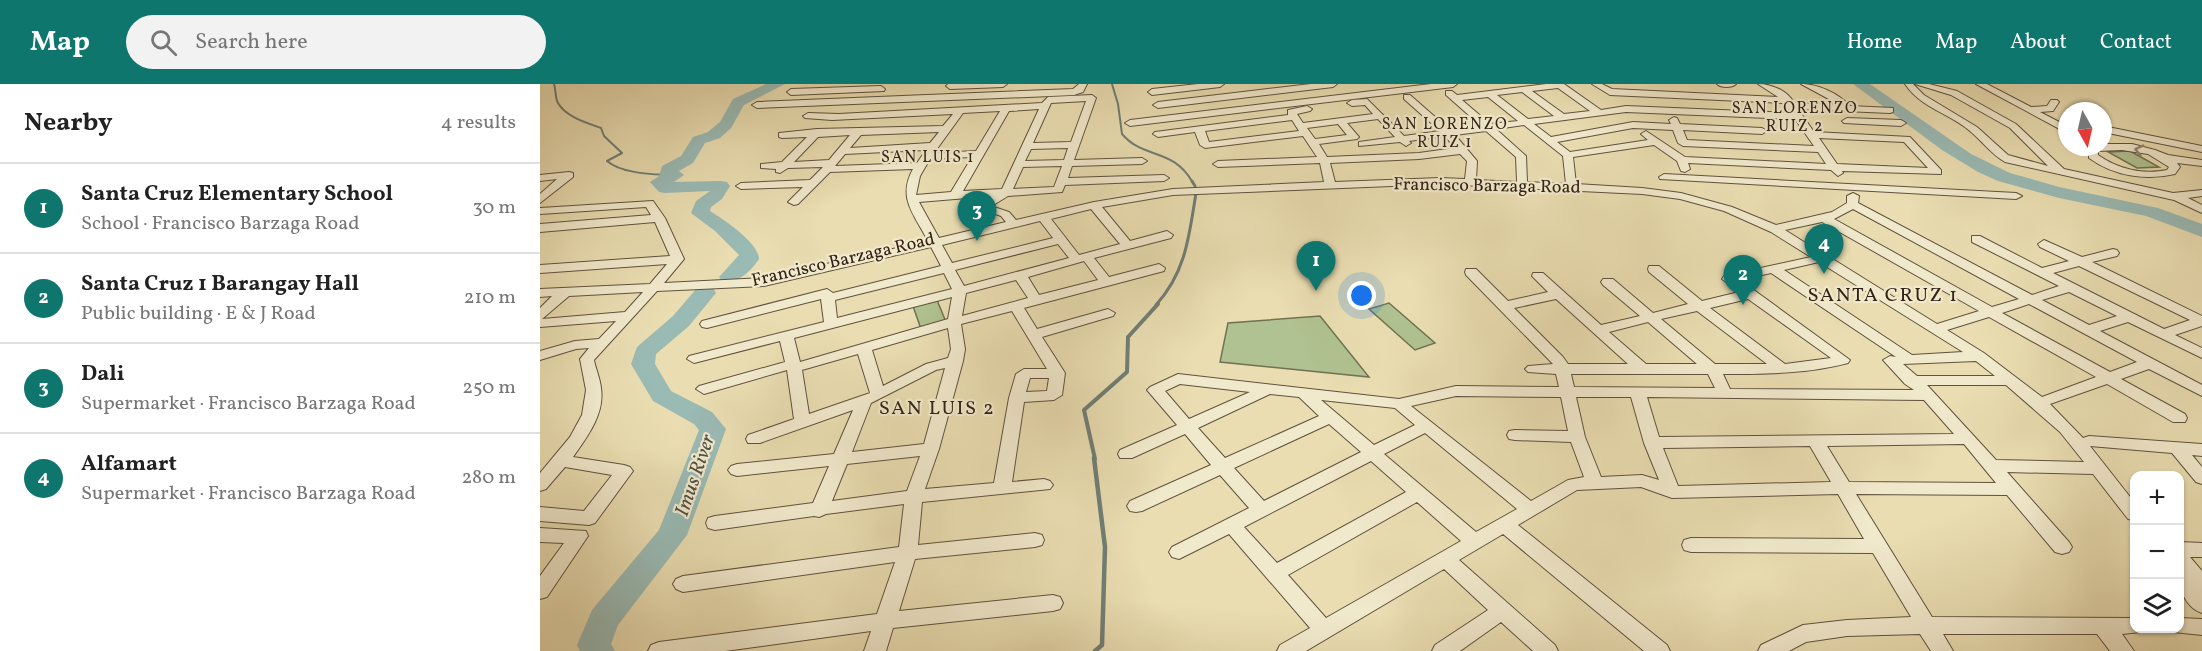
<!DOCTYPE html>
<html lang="en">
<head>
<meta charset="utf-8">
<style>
  body { margin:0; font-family:Vollkorn,serif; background:#f2f2f2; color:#222 }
  .controls { position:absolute; right:18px; bottom:18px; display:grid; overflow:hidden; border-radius:12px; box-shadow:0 2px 4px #0004 }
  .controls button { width:54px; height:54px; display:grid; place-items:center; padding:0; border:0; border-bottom:2px solid #e0e0e0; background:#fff; color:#222; font:30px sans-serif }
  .compass { position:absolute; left:1518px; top:18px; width:54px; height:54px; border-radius:50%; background:#fff; box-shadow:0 2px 4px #0004; rotate:172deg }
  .you { position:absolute; left:822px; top:212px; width:21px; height:21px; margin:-15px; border:4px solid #fff; border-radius:50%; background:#1a73e8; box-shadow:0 0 0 9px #1a73e833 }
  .badge { display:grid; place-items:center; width:39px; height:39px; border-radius:50%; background:#0f766e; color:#fff; font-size:20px; font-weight:700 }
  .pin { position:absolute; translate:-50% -50px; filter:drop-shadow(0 2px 3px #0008) }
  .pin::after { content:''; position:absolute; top:32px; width:21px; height:18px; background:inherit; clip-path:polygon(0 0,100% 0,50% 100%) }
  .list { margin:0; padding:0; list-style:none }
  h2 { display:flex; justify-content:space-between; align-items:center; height:78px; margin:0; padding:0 24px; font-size:26px }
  h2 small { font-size:20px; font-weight:400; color:#767676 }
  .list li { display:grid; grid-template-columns:39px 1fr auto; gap:18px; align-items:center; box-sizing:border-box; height:90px; padding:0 24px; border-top:2px solid #e0e0e0 }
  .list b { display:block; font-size:22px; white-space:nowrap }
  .list p { margin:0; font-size:20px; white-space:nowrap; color:#767676 }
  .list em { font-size:20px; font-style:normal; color:#767676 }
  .icon { flex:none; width:33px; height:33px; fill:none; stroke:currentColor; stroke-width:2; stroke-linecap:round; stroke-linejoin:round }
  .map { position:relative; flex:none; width:1662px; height:567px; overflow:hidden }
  header { display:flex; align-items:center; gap:36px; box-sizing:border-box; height:84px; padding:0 30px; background:#0f766e; color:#fff }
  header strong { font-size:28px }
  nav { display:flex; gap:33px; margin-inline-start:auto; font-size:21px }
  .search { width:420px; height:54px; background:#f2f2f2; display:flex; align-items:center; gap:15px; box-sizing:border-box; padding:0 21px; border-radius:33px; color:#767676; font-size:22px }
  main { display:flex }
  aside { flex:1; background:#fff }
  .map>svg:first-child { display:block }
  .green { fill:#b0c291; stroke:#717254; stroke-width:1.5 }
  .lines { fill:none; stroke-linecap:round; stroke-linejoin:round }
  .stream-far3 { stroke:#707e75; stroke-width:2 }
  .stream-far2 { stroke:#707e75; stroke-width:3 }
  .stream-far1 { stroke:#707e75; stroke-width:4 }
  .stream { stroke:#707e75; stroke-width:4.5 }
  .river { fill:#9abab4; fill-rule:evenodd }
  .minor-casing { stroke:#60523e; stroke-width:2 }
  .minor { fill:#f1e9cc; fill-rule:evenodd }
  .oneway { stroke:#928672 }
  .labels { text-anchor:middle; stroke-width:4.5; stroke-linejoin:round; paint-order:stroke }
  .far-neighbourhood-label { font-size:16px; letter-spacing:1.5px; fill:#322317; stroke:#f1e9cc }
  .street-label { font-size:18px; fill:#322317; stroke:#f1e9cc }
  .neighbourhood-label { font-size:20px; letter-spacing:1.5px; fill:#322317; stroke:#f1e9cc }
  .water-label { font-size:20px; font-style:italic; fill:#515046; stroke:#f1e9cc }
</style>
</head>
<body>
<header>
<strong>Map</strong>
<div class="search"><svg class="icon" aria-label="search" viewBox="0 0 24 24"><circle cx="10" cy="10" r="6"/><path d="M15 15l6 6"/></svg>Search here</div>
<nav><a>Home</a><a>Map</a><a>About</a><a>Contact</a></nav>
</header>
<main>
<aside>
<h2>Nearby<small>4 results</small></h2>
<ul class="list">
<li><span class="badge">1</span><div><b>Santa Cruz Elementary School</b><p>School · Francisco Barzaga Road</p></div><em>30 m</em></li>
<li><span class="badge">2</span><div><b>Santa Cruz 1 Barangay Hall</b><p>Public building · E &amp; J Road</p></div><em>210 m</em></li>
<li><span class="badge">3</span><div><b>Dali</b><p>Supermarket · Francisco Barzaga Road</p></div><em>250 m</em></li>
<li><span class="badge">4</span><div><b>Alfamart</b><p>Supermarket · Francisco Barzaga Road</p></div><em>280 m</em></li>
</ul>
</aside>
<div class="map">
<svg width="1662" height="567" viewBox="0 0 1662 567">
  <rect width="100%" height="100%" fill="#e9ddb1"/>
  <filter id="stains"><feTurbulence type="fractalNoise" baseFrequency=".00333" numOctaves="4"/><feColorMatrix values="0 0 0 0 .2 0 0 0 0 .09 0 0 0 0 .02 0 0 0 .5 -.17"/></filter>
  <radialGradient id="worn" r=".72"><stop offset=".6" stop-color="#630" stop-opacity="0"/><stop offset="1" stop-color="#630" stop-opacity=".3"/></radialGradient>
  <g class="green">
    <path d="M1590,67L1619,83L1597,84L1568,68Z"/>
    <path d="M397,216L406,238L381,245L373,222Z"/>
    <path d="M849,219L895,259L875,266L829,225Z"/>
    <path d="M780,232L829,293L680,278L688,239Z"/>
  </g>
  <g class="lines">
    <g class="stream-far3">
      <path d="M14,0C16,6 15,14 18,19C26,33 47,39 61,44L64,52L82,69L67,77"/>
      <path d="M572,0L578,20L582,50C604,76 633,63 653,99"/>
      <path d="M67,77C81,89 109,90 127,91"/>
    </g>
    <g class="stream-far2">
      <path d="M652,97L655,102"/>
      <path d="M616,221C646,188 649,152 656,109"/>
    </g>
    <path class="stream-far1" d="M555,375L544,326L587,288L588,253L618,220"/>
    <path class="stream" d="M554,374L565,463L562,561L555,567"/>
    <g class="river">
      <path d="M226,0H245L204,21L191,44L180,54L165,59L153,79L139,87L144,91L134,98L181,97L187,98L190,102L182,115L171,123L170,127C183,135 219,159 219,175C211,187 197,201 182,197L179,193L199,171L175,147L151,129L156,117L170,107L125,109L119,108L110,98L119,92L122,82L141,72L153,53L168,48L180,38L193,15Z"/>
      <path d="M1313,0H1330L1431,70L1470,89L1519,103L1618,124L1662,140V153L1606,132L1519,114L1458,97L1438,88L1402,66Z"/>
      <path d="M165,203L173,204L176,209L149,242L116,270L115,280L131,307L172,328L186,345L147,451L78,541L71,560L75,567H40L37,561L52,526L119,446L159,346L154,340L113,317L91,280L97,263L133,232L157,204Z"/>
    </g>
    <g class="minor-casing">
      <g id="minor">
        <path d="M408,0H467L463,3L410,5L406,2Z"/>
        <path d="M539,0H547L543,8L534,11L217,24L212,21L217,18L533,5Z"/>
        <path d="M658,0H684L680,3L612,11L608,8L612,5Z"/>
        <path d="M771,0H797L793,3L618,24L613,21L618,18Z"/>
        <path d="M891,0H917L913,3L590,42L585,39L590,36Z"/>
        <path d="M1006,0H1024L1061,26L1086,22L1251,29L1244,19L1070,11L1052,0H1062L1072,5L1238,13L1218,0C1232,0 1248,7 1254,19L1300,21L1261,0C1278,0 1298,9 1310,22L1353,24V28L1350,29L1258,25L1274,48L1370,53L1401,86V90L1302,87L1303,89L1298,92L1291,86L1148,79L1150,85L1145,88L1141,87L1137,77L1114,61L1033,73L1036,100L1102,104L1141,109L1192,123L1236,141L1292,128L1307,119V112L1313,109L1319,112L1318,119L1492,211L1519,202L1432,158V152H1440L1502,184L1529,177L1500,163L1498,160L1504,156L1542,173L1573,165L1577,166L1579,169L1577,172L1552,178L1662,232V242L1635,251L1662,264V274L1588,238L1560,247L1662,301V312L1609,285L1581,295L1645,330L1647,334L1645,338H1633L1567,300L1510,320L1543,354L1549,352L1662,360V372L1652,371L1662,383V400L1656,398L1632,369L1550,362L1594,418V436L1588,435L1553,390L1467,388L1529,458L1532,463L1529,468L1522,470L1515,468L1467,411L1316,410L1392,533L1594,534V544H1603L1601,548L1582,550L1594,567H1570L1557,550H1403L1413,567H1391L1380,550L1307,552L1266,558L1249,567H1218L1221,561L1263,541L1307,536L1371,533L1333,469L1151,468L1144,466L1142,461L1144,456L1151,454L1324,455L1298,410L1132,414L1101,403L1037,406L978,441L1127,561L1130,567H1104L963,450L919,476L1015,561L1018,567H993L961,538L920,567H892L895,561L948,526L904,485L766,567H737L740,561L770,544L689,450L639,475L632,473L629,468L632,463L709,424L680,391L602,427L596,428L590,427L587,422L590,417L671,381L645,350L592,374H580L578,370L580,366L637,341L607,306L610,303L638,290L859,315L916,302L1019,303L1016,290L988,288L985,285L988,282L1013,280L926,191L925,188L926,185H936L968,217L1008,208L992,192L993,189H1003L1061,241L1100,232L1063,201L1061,198L1063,195H1073L1113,229L1148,220L1109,188L1108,185L1109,182H1119L1162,217L1199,208L1182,195L1184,192L1271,173L1231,148L1184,127L1140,115L1102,110L900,100L633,111L562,123L590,157L627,147L633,151L631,154L554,174L569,193L619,180L625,184L624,187L484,224L497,245L568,225L575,229L573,232L502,253L525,289L522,311L514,316L484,318L472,398L504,395L510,397L513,401L510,405L382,418L378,461L495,449L502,451L504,456L502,461L495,463L375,475L359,527L513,511L520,513L523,519L520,525L513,527L353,544L346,567H324L331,547L185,567H108L111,561L119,558L337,530L355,478L143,508L136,505L133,500L136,495L143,492L359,463L364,420L286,430L279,433L274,432L175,446L168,444L166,439L168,434L175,432L273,419L289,382L197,392L191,390L188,386L191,382L197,380L294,370L313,326L220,359H208L206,355L208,351L254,335L247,286L164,310L156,305L159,302L245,278L240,257L154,279L147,275L149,272L284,238L281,215L167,244L162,243L160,240L162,237L287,205L293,209L401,182L391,163L224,202L117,207L54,276C56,286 60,294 61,304C65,330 47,353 33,373L84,381L90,383L93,387L55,439L49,441L0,437V423L44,427L72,391L25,383L6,405L0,407V389L30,353L42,331L46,306L40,275L49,264L36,265L0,276V267L35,257L59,255L76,237L0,243V224L12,212L0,213V205L110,200L127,180L0,189V181L130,172L115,138L0,148V140L111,131L106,123L0,130V124L113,117L125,134L144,175L124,199L224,194L388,157C374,130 357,114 373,85L290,88L258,120L254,121L248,118L263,103L201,105L196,102L201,99L270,96L283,83L248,84L240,89L236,88V85L221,84V80L242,78L267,53L242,54L239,53V49L277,45L403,42L413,30L292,36L265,34L263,32L268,29L299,30L502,19L508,13L552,11L556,14L534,76L602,74L607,77L602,80L532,82L528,94L624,91L629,94L624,97L525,101L522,108L468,112L455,120L454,123L469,128L476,136L554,118L633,105L784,98L780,79L678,83L673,80L678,77L777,73L763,52L665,64L660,61L655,48L618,53L613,50L615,48L748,31V26L767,22L772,25L770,27L757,30L763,39L833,30L825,21L812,22L807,19L812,16L827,15L864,52L900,47L864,15V11H870L910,46L940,41L906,11V7H912L917,11ZM1018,4L1050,27L1024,30L992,7ZM982,8L1014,32L988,35L957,11ZM948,13L978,37L950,40L922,16ZM546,17L531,58L493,59L511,19ZM499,25L462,105L423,107L469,27ZM460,27L436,67L394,69L423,29ZM1086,28L1255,35L1274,62L1147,56L1143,46L1222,50L1227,47L1222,44L1140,40L1137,34L1134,33L1129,36L1131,40L1093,38L1011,53L994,40ZM838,35L855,53L819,58V62L860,58L866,62L871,59L869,57L905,52L915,64L879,69L787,73L779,60L817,55L819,53L807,39ZM752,36L759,47L669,58L665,47ZM798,40L807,51L775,55L767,44ZM984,41L1023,72L1026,100L987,98L986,72L956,45ZM1093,44L1133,46L1138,59L1143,62L1278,68L1286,80L1145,73L1106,47L1101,50L1108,56L1030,68L1017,58ZM946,47L976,73L977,98L936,96L937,77L915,51ZM399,48L390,59L310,64L321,51ZM310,51L289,76L254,78L278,53ZM1279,54L1364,58L1388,84L1297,80ZM528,64L524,76L485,77L491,65ZM386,66L377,79L295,82L305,70ZM920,70L927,77L925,95L900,94L795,98L790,79L879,75ZM432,73L411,108L376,111L380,92L390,75ZM522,82L514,103L473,105L483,83ZM451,112L446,116L442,125L461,132L466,138L399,154L379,118ZM551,125L580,160L539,171L511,135ZM1313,125L1479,215L1452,223L1294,135ZM500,137L513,154L412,179L402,161ZM1282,138L1439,227L1397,240L1291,174L1289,170H1283L1245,146ZM518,160L529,174L424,202L415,186ZM544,177L558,196L499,211L488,193ZM1279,178L1423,268L1372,271L1244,186ZM1539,182L1650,236L1624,245L1513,189ZM404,189L412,205L297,234L295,216ZM1231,189L1356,273L1350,272L1343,276L1365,300L1374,306L1190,305L1183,290C1225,290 1267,290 1308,279L1310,276L1200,196ZM476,196L488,214L422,232L426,209ZM103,208L85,228L2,235L29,212ZM1529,208L1577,232L1549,241L1502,216ZM412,213L408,235L260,278L254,254ZM1016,215L1088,280H1028L1023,273L974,224ZM1208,215L1291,274L1245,280L1170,224ZM1489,220L1597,278L1570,288L1462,229ZM472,227L507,285H484L476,290L469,314L454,399L385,405L399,365L423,277L425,265L421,240ZM1157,227L1227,280H1175L1121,235ZM1449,233L1556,293L1502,313L1444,269L1407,246ZM1108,238L1157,280H1106L1069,248ZM408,244L411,265L408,274L386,280L343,302L332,266ZM318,270L330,309L269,330L262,286ZM1436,277L1455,292H1377L1363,280ZM405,284L384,360L312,368L331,319L396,286ZM1031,290H1168L1175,304L1034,303ZM490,294H509L507,307L486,308ZM640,300L710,308L649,335L625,307ZM1387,301H1466L1520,348L1544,378L1456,376ZM730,310L759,313L779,332L685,374L658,344ZM916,312L1021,313L1028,347L975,346L969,347L967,351L969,355L975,356L1031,358L1044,393L1028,396L991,417L871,322ZM1036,313H1091L1104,359L1119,396L1102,391L1061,393L1045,353ZM1107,313L1384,316L1414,350L1119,353ZM781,316L855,324L875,341L834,361ZM789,340L821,368L724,417L694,384ZM885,349L977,425L936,448L844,370ZM1424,360L1456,399L1309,398L1287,362ZM1270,362L1291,398L1138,402L1123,364ZM380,372L367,407L292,417L307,380ZM831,377L866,408L737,479L704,443ZM877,418L921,457L786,534L748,491Z"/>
        <path d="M1177,0H1196C1192,4 1181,4 1177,0Z"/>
        <path d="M1365,0H1373L1384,11L1437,43L1468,71L1508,82L1470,44L1411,11L1375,0H1389L1417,7L1476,40L1524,85L1633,109L1662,106V112L1648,114L1662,121V129L1634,116L1465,78C1451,70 1442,57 1430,47C1409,29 1381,24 1365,0Z"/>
        <path d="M1436,0H1447L1491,23L1507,22L1511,16H1517L1519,18L1513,27L1500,28L1527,42V49Z"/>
        <path d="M341,2L345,5L344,7L251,11L247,8L251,5Z"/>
        <path d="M1307,34L1361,36L1366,39L1361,42L1304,39L1302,37Z"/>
        <path d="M1563,42L1662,62V68L1563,48Z"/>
        <path d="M1563,60H1592L1615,66L1628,71L1662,76V82L1637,79L1640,83L1635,90C1605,97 1574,92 1549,74V63H1563ZM1582,66L1608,70L1629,83L1627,86C1603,91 1578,85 1558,71V67Z"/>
        <path d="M29,88L33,89V93L0,119V110L17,95L0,97V91Z"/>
        <path d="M1124,90L1476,109L1482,112L1476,115L1120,95L1119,93Z"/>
        <path d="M0,444L46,447L48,452L7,513L0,515V492L24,459L0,458Z"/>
        <path d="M1640,458L1662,459V473H1650L1662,487V529C1635,520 1637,480 1640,458Z"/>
        <path d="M1640,534L1662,535V551L1633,548L1631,544H1640Z"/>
      </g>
    </g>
    <use href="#minor" class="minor"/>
  </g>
  <defs><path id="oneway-chevron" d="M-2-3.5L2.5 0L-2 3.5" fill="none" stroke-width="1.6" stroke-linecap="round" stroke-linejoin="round" transform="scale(1.5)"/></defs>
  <use class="oneway" href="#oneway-chevron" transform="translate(1599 66) rotate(-167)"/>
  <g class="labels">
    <g class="far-neighbourhood-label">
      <text x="1255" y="29">SAN LORENZO<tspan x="1255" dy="18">RUIZ 2</tspan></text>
      <text x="905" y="45">SAN LORENZO<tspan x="905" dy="18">RUIZ 1</tspan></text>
      <text x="388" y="78">SAN LUIS 1</text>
    </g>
    <g class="street-label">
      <text transform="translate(947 101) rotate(1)" y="6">Francisco Barzaga Road</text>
      <text transform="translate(303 175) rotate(-13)" y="6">Francisco Barzaga Road</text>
    </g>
    <g class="neighbourhood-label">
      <text x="1343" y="217">SANTA CRUZ 1</text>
      <text x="397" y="330">SAN LUIS 2</text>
    </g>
    <g class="water-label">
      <text transform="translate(154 391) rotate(-71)" y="7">Imus River</text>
    </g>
  </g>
  <rect width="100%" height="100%" filter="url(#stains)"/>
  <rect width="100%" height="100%" fill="url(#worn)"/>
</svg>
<div class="controls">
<button>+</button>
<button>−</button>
<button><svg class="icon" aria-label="layers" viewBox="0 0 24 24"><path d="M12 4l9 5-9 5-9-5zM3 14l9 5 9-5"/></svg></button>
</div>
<svg class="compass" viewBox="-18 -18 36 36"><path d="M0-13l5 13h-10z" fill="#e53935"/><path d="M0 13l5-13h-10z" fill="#767676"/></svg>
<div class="you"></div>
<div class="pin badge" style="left:776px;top:207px">1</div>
<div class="pin badge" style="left:1203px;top:221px">2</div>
<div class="pin badge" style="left:437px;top:157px">3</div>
<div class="pin badge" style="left:1284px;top:190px">4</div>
</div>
</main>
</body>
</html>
